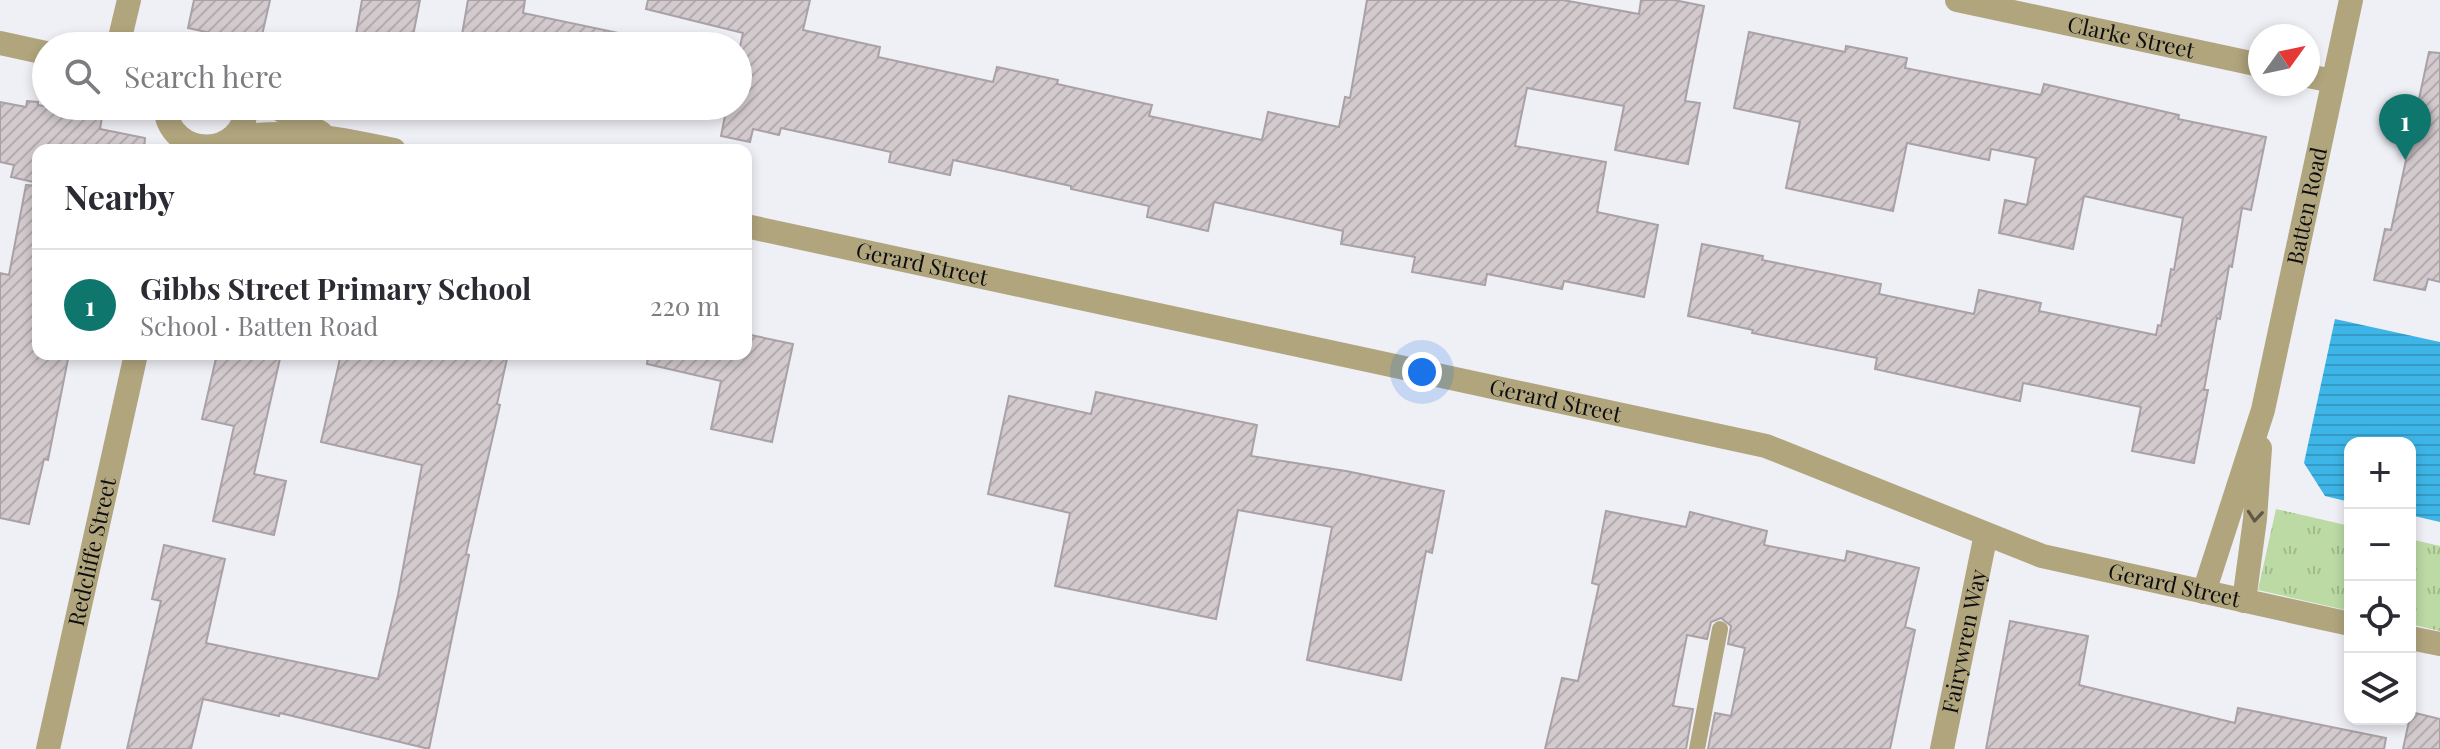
<!DOCTYPE html>
<html lang="en">
<head>
<meta charset="utf-8">
<style>
  body { margin:0; font-family:"Playfair Display",serif; background:#f2f2f3; color:#2b2b33 }
  .controls { position:absolute; right:24px; bottom:24px; display:grid; overflow:hidden; border-radius:16px; box-shadow:0 4px 12px #0003 }
  .controls button { width:72px; height:72px; display:grid; place-items:center; padding:0; border:0; border-bottom:2px solid #e1e1e2; background:#fff; color:#2b2b33; font:40px sans-serif }
  .compass { position:absolute; left:2248px; top:24px; width:72px; height:72px; border-radius:50%; background:#fff; box-shadow:0 4px 12px #0003; rotate:57deg }
  .you { position:absolute; left:1422px; top:372px; width:28px; height:28px; margin:-20px; border:6px solid #fff; border-radius:50%; background:#1a73e8; box-shadow:0 0 0 12px #1a73e833 }
  .badge { display:grid; place-items:center; width:52px; height:52px; border-radius:50%; background:#0f766e; color:#fff; font-size:26px; font-weight:700 }
  .pin { position:absolute; translate:-50% -66px; filter:drop-shadow(0 2px 4px #0008) }
  .pin::after { content:''; position:absolute; top:42px; width:28px; height:24px; background:inherit; clip-path:polygon(0 0,100% 0,50% 100%) }
  .list { margin:0; padding:0; list-style:none }
  h2 { display:flex; justify-content:space-between; align-items:center; height:104px; margin:0; padding:0 32px; font-size:34px }
  h2 small { font-size:26px; font-weight:400; color:#7c7c81 }
  .list li { display:grid; grid-template-columns:52px 1fr auto; gap:24px; align-items:center; box-sizing:border-box; height:112px; padding:0 32px; border-top:2px solid #e1e1e2 }
  .list b { display:block; font-size:30px; white-space:nowrap }
  .list p { margin:0; font-size:26px; white-space:nowrap; color:#7c7c81 }
  .list em { font-size:26px; font-style:normal; color:#7c7c81 }
  .icon { flex:none; width:44px; height:44px; fill:none; stroke:currentColor; stroke-width:2; stroke-linecap:round; stroke-linejoin:round }
  .map { position:relative; flex:none; width:2440px; height:749px; overflow:hidden }
  .search { position:absolute; background:#fff; box-shadow:0 4px 12px #0003; left:32px; top:32px; width:720px; height:88px; display:flex; align-items:center; gap:20px; box-sizing:border-box; padding:0 28px; border-radius:44px; color:#7c7c81; font-size:30px }
  .panel { position:absolute; background:#fff; box-shadow:0 4px 12px #0003; left:32px; top:144px; width:720px; height:216px; border-radius:16px }
  .map>svg:first-child { display:block }
  .grass { fill:url(#grass-tufts) }
  .water { fill:url(#water-rules) }
  .building { fill:url(#building-hatch); stroke:#a9a1a5; stroke-width:2 }
  .lines { fill:none; stroke-linecap:round; stroke-linejoin:round }
  .service { stroke:#b0a57d; stroke-width:16 }
  .minor { stroke:#b0a57d; stroke-width:24 }
  .tertiary { stroke:#b0a57d; stroke-width:24 }
  .oneway { stroke:#5e5946 }
  .labels { text-anchor:middle; stroke-width:6; stroke-linejoin:round; paint-order:stroke }
  .street-label { font-size:22px; fill:#0d0d10; stroke:#fff }
</style>
</head>
<body>
<div class="map">
<svg width="2440" height="749" viewBox="0 0 2440 749">
  <defs>
    <pattern id="grass-tufts" width="24" height="20" patternUnits="userSpaceOnUse" patternTransform="scale(2)"><rect width="24" height="20" fill="#bbdaa4"/><path d="M3 7l-1-3M5 7V3M7 7l1-3M15 17l-1-3M17 17v-4M19 17l1-3" fill="none" stroke="#a0ba8c"/></pattern>
    <pattern id="water-rules" width="6" height="5" patternUnits="userSpaceOnUse" patternTransform="scale(2)"><rect width="6" height="5" fill="#3eb5e7"/><path d="M0 2.5h6" fill="none" stroke="#359ac5"/></pattern>
    <pattern id="building-hatch" width="6" height="6" patternUnits="userSpaceOnUse" patternTransform="scale(2)"><rect width="6" height="6" fill="#d2cacd"/><path d="M-1 1l2-2M0 6l6-6M5 7l2-2" fill="none" stroke="#b3acaf"/></pattern>
  </defs>
  <rect width="100%" height="100%" fill="#efeff6"/>
  <g class="grass">
    <path d="M2276,509L2350,526V611L2258,590Z"/>
    <path d="M2410,539L2440,546V631L2410,624Z"/>
  </g>
  <path class="water" d="M2335,319L2440,342V522L2410,515V443H2350V502L2325,496L2304,463Z"/>
  <g class="building">
    <path d="M194,0H270L260,44L188,28Z"/>
    <path d="M362,0H420L411,46H354Z"/>
    <path d="M468,0H525L523,13L628,35L627,46H460Z"/>
    <path d="M648,0H810L803,30L880,47L878,57L993,82L997,67L1058,80L1057,84L1152,105L1149,116L1262,140L1268,112L1339,127L1345,97L1350,98L1367,0H1563L1639,14L1641,0H1674L1704,6L1685,101L1700,103L1688,164L1615,150L1624,106L1527,88L1515,146L1606,162L1597,212L1658,225L1644,297L1564,281L1562,289L1487,274L1485,285L1412,272L1415,257L1341,244L1343,231L1214,202L1208,231L1147,217L1149,206L1071,189V186L953,160L950,175L889,162L891,152L781,128L779,135L753,129L750,142L721,136L727,106H738V56L743,33L646,9Z"/>
    <path d="M1749,32L1845,52L1846,46L1907,58L1905,68L2041,95L2044,84L2179,115L2178,119L2266,137L2251,210L2242,208L2232,267L2229,266L2220,319L2217,318L2204,390H2208L2194,463L2132,451L2141,407L2023,383L2020,401L1875,369L1877,358L1752,333L1753,330L1688,316L1702,244L1763,256L1762,260L1881,284L1879,294L1974,314L1979,290L2041,303L2039,311L2156,335L2158,325L2161,326L2171,269L2174,270L2183,218L2084,196L2073,249L1999,233L2005,200L2027,205L2036,158L1991,149L1989,160L1907,143L1893,211L1786,188L1800,122L1734,108Z"/>
    <path d="M2429,52L2440,53V282L2428,279L2425,290L2374,280L2385,229L2391,230Z"/>
    <path d="M27,101L38,102V105L102,117L100,129L145,138L144,150H38V183L11,177L14,165L0,162V102L26,107Z"/>
    <path d="M26,185L38,186V354H69L48,460L44,459L29,524L0,518V273L9,275Z"/>
    <path d="M746,334L793,344L772,442L711,429L721,381L647,364L648,354H746Z"/>
    <path d="M217,354H281L254,474L286,481L274,535L213,521L234,426L202,419Z"/>
    <path d="M341,354H508L497,404L500,405L466,554L469,555L429,749L280,713L279,716L203,699L191,749H127L161,601L152,599L164,545L225,559L206,643L378,679L398,595L422,465L321,442Z"/>
    <path d="M1096,392L1257,425L1251,456L1346,471L1444,491L1432,553L1426,551L1401,680L1307,660L1332,527L1238,510L1216,619L1055,586L1070,513L988,494L1009,396L1091,414Z"/>
    <path d="M1606,511L1686,527L1690,512L1767,531L1764,545L1845,561L1847,551L1919,568L1905,627L1915,630L1890,749H1708L1715,713L1731,716L1745,648L1728,644L1731,626L1721,618L1711,622L1707,639L1687,635L1673,706L1693,709L1686,749H1545L1562,678L1578,681L1599,585L1592,583Z"/>
    <path d="M2010,621L2088,636L2079,685L2235,723L2238,708L2386,738L2384,749H1986Z"/>
    <path d="M2411,712L2440,719V749H2403Z"/>
  </g>
  <g class="lines">
    <path class="service" d="M1697,749L1720,629"/>
    <g class="minor">
      <path id="s1" d="M1957,0L2260,65"/>
      <path d="M118,46L129,0"/>
      <path d="M2308,76L2333,81"/>
      <path id="s2" d="M2204,592L2263,410L2351,0"/>
      <path d="M2244,601L2255,519L2260,448"/>
      <path id="s3" d="M48,749L136,354"/>
      <path id="s4" d="M1942,749L1986,534"/>
    </g>
    <g class="tertiary">
      <path d="M0,43L46,53"/>
      <path d="M165,106C169,161 246,159 246,106"/>
      <path d="M274,106L321,133"/>
      <path d="M232,138C291,128 337,138 394,150"/>
      <path id="s5" d="M746,226L1766,446L2042,556L2350,624"/>
      <path d="M2410,638L2440,644"/>
    </g>
  </g>
  <defs><path id="oneway-chevron" d="M-2-3.5L2.5 0L-2 3.5" fill="none" stroke-width="1.6" stroke-linecap="round" stroke-linejoin="round" transform="scale(2)"/></defs>
  <use class="oneway" href="#oneway-chevron" transform="translate(2255 516) rotate(95)"/>
  <g class="labels">
    <g class="street-label">
      <text dy="8" stroke="none"><textPath href="#s1" startOffset="178">Clarke Street</textPath></text>
      <text dy="8" stroke="none"><textPath href="#s2" startOffset="400">Batten Road</textPath></text>
      <text dy="8" stroke="none"><textPath href="#s5" startOffset="180">Gerard Street</textPath></text>
      <text dy="8" stroke="none"><textPath href="#s5" startOffset="828">Gerard Street</textPath></text>
      <text dy="8" stroke="none"><textPath href="#s3" startOffset="202">Redcliffe Street</textPath></text>
      <text dy="8" stroke="none"><textPath href="#s5" startOffset="1476">Gerard Street</textPath></text>
      <text dy="8" stroke="none"><textPath href="#s4" startOffset="110">Fairywren Way</textPath></text>
    </g>
  </g>
</svg>
<div class="controls">
<button>+</button>
<button>−</button>
<button><svg class="icon" aria-label="locate" viewBox="0 0 24 24"><circle cx="12" cy="12" r="6"/><path d="M12 2v4M12 18v4M2 12h4M18 12h4"/></svg></button>
<button><svg class="icon" aria-label="layers" viewBox="0 0 24 24"><path d="M12 4l9 5-9 5-9-5zM3 14l9 5 9-5"/></svg></button>
</div>
<svg class="compass" viewBox="-18 -18 36 36"><path d="M0-13l5 13h-10z" fill="#e53935"/><path d="M0 13l5-13h-10z" fill="#7c7c81"/></svg>
<div class="you"></div>
<div class="pin badge" style="left:2405px;top:160px">1</div>
<div class="search"><svg class="icon" aria-label="search" viewBox="0 0 24 24"><circle cx="10" cy="10" r="6"/><path d="M15 15l6 6"/></svg>Search here</div>
<section class="panel">
<h2>Nearby<small></small></h2>
<ul class="list">
<li><span class="badge">1</span><div><b>Gibbs Street Primary School</b><p>School · Batten Road</p></div><em>220 m</em></li>
</ul>
</section>
</div>
</body>
</html>
